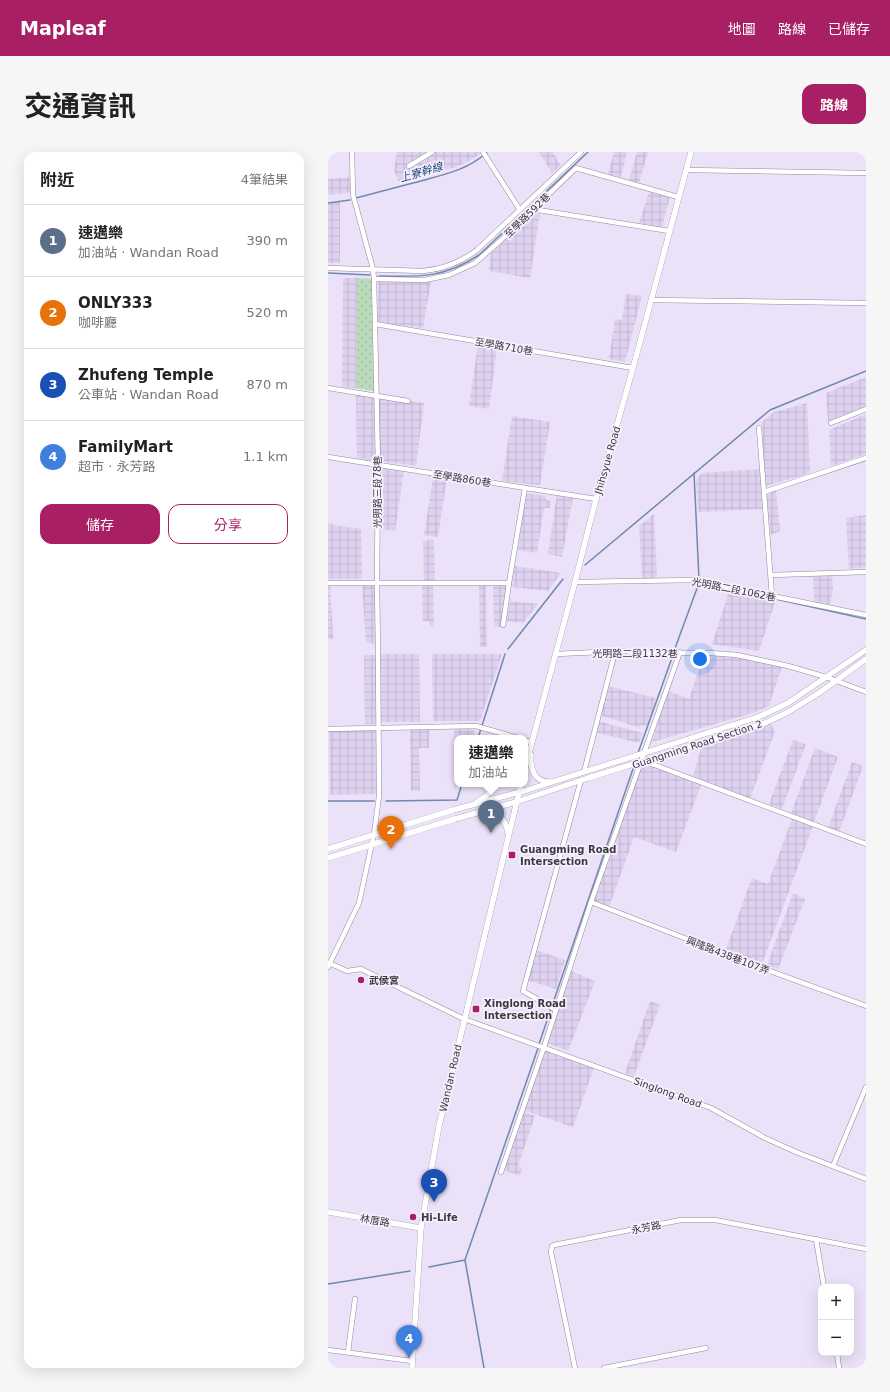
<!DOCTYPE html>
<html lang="zh-TW">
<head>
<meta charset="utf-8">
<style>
  body { margin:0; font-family:"DejaVu Sans","Noto Sans TC",sans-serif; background:#f6f6f6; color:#222 }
  .controls { position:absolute; right:12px; bottom:12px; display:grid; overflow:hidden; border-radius:8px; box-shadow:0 4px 16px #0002 }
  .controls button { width:36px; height:36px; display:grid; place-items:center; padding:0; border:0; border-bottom:1px solid #e0e0e0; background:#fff; color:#222; font:20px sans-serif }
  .you { position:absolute; left:372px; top:507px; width:14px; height:14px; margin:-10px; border:3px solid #fff; border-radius:50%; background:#1a73e8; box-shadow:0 0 0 6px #1a73e833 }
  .badge { display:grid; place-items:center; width:26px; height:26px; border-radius:50%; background:#a91f63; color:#fff; font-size:13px; font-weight:700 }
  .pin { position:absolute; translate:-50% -33px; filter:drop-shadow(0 1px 2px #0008) }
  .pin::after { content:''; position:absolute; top:21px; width:14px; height:12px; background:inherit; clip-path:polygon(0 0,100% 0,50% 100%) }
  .popup { position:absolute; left:126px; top:583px; width:74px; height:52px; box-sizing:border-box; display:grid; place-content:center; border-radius:8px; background:#fff; filter:drop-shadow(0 1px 3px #0005); font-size:13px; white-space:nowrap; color:#767676 }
  .popup b { font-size:15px; color:#222 }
  .popup::after { content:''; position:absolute; left:50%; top:100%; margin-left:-8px; border:8px solid transparent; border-top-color:#fff }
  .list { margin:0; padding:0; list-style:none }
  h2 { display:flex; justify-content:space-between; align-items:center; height:52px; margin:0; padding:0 16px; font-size:17px }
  h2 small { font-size:13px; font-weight:400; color:#767676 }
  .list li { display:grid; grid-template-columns:26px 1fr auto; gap:12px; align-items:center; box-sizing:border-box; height:72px; padding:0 16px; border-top:1px solid #e0e0e0 }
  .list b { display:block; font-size:15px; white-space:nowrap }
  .list p { margin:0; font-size:13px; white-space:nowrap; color:#767676 }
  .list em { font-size:13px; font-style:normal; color:#767676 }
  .actions { display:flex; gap:8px; padding:12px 16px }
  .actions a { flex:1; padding:9px 0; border:1px solid #a91f63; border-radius:12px; text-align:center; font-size:14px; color:#a91f63 }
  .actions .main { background:#a91f63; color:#fff }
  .map { position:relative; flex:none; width:538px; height:1216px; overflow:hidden; border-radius:12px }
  header { display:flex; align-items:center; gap:24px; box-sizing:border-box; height:56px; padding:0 20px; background:#a91f63; color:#fff }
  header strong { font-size:19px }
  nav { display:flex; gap:22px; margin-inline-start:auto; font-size:14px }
  .intro { display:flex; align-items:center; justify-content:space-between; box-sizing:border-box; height:96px; padding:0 24px }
  h1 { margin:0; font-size:28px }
  .button { padding:10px 18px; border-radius:12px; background:#a91f63; color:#fff; font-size:14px; font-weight:700 }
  main { display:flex; gap:24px; padding:0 24px }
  aside { flex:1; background:#fff; border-radius:12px; box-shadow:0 4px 16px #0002 }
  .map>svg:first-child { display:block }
  .industrial { fill:url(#industrial-grid) }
  .grass { fill:url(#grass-dots) }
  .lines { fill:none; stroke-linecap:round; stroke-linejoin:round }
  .stream { stroke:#6e8ab0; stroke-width:1.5 }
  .minor-casing { stroke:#93899e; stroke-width:5.5 }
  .tertiary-casing { stroke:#93899e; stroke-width:6 }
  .minor { stroke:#fff; stroke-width:4.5 }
  .tertiary { stroke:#fff; stroke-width:5.5 }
  .poi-dot { fill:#a91f63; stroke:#f6f0fe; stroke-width:1.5 }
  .labels { text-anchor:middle; stroke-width:3.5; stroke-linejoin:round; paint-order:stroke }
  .street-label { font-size:10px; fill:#3c3841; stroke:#f6f0fe }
  .poi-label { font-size:10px; font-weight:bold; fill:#3c3841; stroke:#f6f0fe; text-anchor:start }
  .water-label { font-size:11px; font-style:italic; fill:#23497c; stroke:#f6f0fe }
</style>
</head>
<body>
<header>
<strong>Mapleaf</strong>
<nav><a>地圖</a><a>路線</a><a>已儲存</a></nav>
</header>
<div class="intro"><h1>交通資訊</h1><a class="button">路線</a></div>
<main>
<aside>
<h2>附近<small>4筆結果</small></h2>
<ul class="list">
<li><span class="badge" style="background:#5c6f8a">1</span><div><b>速邁樂</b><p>加油站 · Wandan Road</p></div><em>390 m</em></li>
<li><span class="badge" style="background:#e8710a">2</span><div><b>ONLY333</b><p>咖啡廳</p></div><em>520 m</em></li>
<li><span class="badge" style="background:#1a4fb4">3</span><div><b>Zhufeng Temple</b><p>公車站 · Wandan Road</p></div><em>870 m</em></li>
<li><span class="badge" style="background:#3f7fe0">4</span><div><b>FamilyMart</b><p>超市 · 永芳路</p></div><em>1.1 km</em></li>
</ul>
<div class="actions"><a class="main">儲存</a><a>分享</a></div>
</aside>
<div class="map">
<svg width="538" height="1216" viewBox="0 0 538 1216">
  <defs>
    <pattern id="industrial-grid" width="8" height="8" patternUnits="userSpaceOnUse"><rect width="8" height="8" fill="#dfd2f0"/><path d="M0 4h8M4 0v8" fill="none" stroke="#c0b5cf"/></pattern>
    <pattern id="grass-dots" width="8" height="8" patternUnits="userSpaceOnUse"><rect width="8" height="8" fill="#badabb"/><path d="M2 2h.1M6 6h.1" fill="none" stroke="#a1bca2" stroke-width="1.8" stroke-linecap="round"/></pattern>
  </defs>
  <rect width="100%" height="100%" fill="#ebe1f8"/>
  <g class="industrial">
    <path d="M69,0H155L141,9L128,15L71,30L66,18Z"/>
    <path d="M211,0H225L233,14L224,21Z"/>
    <path d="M286,0H299L293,25L280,22Z"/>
    <path d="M309,0H320L311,31L301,28Z"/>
    <path d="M23,25L24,40L0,43V27Z"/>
    <path d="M321,40L342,45L334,75L311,71Z"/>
    <path d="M12,50V111H0V52Z"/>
    <path d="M203,61H212L202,126L161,119L163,101Z"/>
    <path d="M15,126H29L28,236L14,235Z"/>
    <path d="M50,128L103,130L95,176L50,170Z"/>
    <path d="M298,142L314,144L297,210L281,207L287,167L294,168Z"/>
    <path d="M150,192L169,195L161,257L141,254Z"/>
    <path d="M538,225V254L500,269L498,241Z"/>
    <path d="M28,242L46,244L47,309L29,306Z"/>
    <path d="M50,244L96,251L88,314L50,309Z"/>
    <path d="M479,251L482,321L437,334L434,270L446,260Z"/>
    <path d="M538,262V302L503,314L501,278Z"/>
    <path d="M184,264L222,270L212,333L174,329Z"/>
    <path d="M56,315L76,318L67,379L52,377V319Z"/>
    <path d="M433,317L435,357L370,360L368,328L374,321Z"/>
    <path d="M102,322L119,325L110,385L96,383L105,326L101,325Z"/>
    <path d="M448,338L452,379L443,383L438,340Z"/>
    <path d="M198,341L218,344V348L223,349L222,356H216L209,401L190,398Z"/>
    <path d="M229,342L245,345L234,405L220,402Z"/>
    <path d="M326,362L329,426L314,427L311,374Z"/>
    <path d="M538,363V415L521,417L518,366Z"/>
    <path d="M0,372L33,377L34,427H0Z"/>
    <path d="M106,388L107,428H96L95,389Z"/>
    <path d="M187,414L233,421L220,439L184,435Z"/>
    <path d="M485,423H504L505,437L502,452L486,450Z"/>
    <path d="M94,431H105L106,475H102L101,469H95Z"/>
    <path d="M151,431H158L159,495H152Z"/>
    <path d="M0,432H2L5,487H0Z"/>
    <path d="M34,432L48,433L47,492L38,490Z"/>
    <path d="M180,432L174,475H166L165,433Z"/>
    <path d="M401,439L447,450L431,499L384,492Z"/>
    <path d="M182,449L210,452L195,471L179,469Z"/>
    <path d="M52,502H91L92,570H53Z"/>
    <path d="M104,502H174L152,569H105Z"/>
    <path d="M376,502L409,504L454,514L441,554L425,561L324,590L340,539L361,547Z"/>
    <path d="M36,503H49L50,572H37Z"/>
    <path d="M280,534L328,546L321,572L310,575L271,563Z"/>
    <path d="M270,569L315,581L311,591L267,580Z"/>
    <path d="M442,571L447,579L422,647L365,624L374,593L403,586Z"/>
    <path d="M126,575H148L144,586H129V632L127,639Z"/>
    <path d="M48,576L50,642L2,643L1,577Z"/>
    <path d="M82,577H101V596H91L92,639H83Z"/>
    <path d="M465,588L478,592L454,657L441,652Z"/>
    <path d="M487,596L510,605L486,670L463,661Z"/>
    <path d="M524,610L535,614L511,680L500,676Z"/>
    <path d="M320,613L373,633L348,700L306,685L281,755L266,750L312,616Z"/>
    <path d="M464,667L485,674L434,812L398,797L424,726L440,732Z"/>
    <path d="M465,741L477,747L450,817L439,813Z"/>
    <path d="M208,798L237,808L228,837L199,828Z"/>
    <path d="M243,819L267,829L240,899L219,891Z"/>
    <path d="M322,849L332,853L306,924L297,921Z"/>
    <path d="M217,898L266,916L245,975L195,958Z"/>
    <path d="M194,959L207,964L190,1014L194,1016L192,1024L173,1017Z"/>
  </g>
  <path class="grass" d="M29,126L44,127L46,239L28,236Z"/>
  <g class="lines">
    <g class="stream">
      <path d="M28,46C47,41 66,36 85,31C110,24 140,19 159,0"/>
      <path d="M0,51L22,48"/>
      <path d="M0,121L42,123"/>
      <path d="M51,124C92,125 116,126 151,103L260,0"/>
      <path d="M366,321L371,427"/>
      <path d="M257,413L442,258L538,219"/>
      <path d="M371,432L429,443L538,467"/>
      <path d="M180,497L235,427"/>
      <path d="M346,499L371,431"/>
      <path d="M150,586L177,502"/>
      <path d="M310,601L345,503"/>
      <path d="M0,649H46"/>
      <path d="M58,649L129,648L134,632"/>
      <path d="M211,892L306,614"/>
      <path d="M101,1115L137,1108"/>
      <path d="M0,1132L82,1119"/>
      <path d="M156,1216L137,1108L210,896"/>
    </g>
    <g class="minor-casing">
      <g id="minor">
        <path d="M155,0L192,58"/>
        <path d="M81,14L104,0"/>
        <path d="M358,18L538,21"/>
        <path d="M204,57L341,79"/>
        <path d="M0,116L95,119C115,117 133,110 149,98L253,0"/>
        <path d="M46,127L97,128L121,123L147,111L172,89L248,16L350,45"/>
        <path d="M323,148L538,151"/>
        <path d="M47,172L305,216"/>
        <path d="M0,236L80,249"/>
        <path d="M503,271L538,257"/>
        <path d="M431,276L444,444"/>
        <path d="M0,305L268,347"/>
        <path d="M436,340L538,306"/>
        <path d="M443,423L538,420"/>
        <path d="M247,430L366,428L538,463"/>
        <path d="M0,431H181"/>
        <path d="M175,473L181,431L197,336"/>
        <path d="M228,502L293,499L322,501H383L409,503L460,514L498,525L538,540"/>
        <path d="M0,577L148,574L190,586"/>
        <path d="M197,588L204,591"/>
        <path d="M316,609L538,692"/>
        <path d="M256,620L287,500"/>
        <path d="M263,750L434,816L538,854"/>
        <path d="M1,811L19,819L33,817L136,867L383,956L437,986L468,1000L538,1027"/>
        <path d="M0,815L31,751L46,682L51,644L50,499L49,431L50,312L46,127L45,117L25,43L24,0"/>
        <path d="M228,858L195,839L253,628"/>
        <path d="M505,1014L538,935"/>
        <path d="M173,1020L216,895L263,750L352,500"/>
        <path d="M488,1087L496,1135"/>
        <path d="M0,1198L84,1209"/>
        <path d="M20,1200L27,1147"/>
        <path d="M509,1201L511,1216"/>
        <path d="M247,1216L223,1100L224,1094L226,1093L353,1068H387L538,1097"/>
        <path d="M276,1216L378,1196"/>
      </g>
    </g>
    <g class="tertiary-casing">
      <g id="tertiary">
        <path d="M203,603C202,617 206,630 222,630"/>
        <path d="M197,616L247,430L268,347L305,216L363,0"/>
        <path d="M149,650L159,643L169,632"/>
        <path d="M157,660C171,660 178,668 180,681"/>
        <path d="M0,697L125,658L199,638L430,565L460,551L538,498"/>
        <path d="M0,706L127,667L188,650L260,626L435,572L460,560L491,541L538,507"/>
        <path d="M0,1060L93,1076"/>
        <path d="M84,1216L93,1076L111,974L193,632"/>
      </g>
    </g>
    <use href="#minor" class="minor"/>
    <use href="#tertiary" class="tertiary"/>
  </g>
  <g class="poi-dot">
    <rect x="180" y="699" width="8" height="8" rx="2"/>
    <circle cx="33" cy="828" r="4"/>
    <rect x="144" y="853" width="8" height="8" rx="2"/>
    <circle cx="85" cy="1065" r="4"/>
  </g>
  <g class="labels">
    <g class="street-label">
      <text transform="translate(199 63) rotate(-44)" y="4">至學路592巷</text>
      <text transform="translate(176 194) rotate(10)" y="4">至學路710巷</text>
      <text transform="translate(279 308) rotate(-74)" y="4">Jhihsyue Road</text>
      <text transform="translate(134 326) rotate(9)" y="4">至學路860巷</text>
      <text transform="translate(49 340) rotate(-90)" y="4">光明路三段78巷</text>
      <text transform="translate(406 437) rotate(11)" y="4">光明路二段1062巷</text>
      <text x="307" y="505">光明路二段1132巷</text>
      <text transform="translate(369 592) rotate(-18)" y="4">Guangming Road Section 2</text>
      <text transform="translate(400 803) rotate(21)" y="4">興隆路438巷107弄</text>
      <text transform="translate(122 926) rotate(-77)" y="4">Wandan Road</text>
      <text transform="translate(340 940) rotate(20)" y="4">Singlong Road</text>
      <text transform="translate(47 1068) rotate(9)" y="4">林厝路</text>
      <text transform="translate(318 1075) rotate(-11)" y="4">永芳路</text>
    </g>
    <g class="poi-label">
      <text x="192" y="701">Guangming Road<tspan x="192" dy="12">Intersection</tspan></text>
      <text x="41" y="832">武侯宮</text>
      <text x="156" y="855">Xinglong Road<tspan x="156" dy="12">Intersection</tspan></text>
      <text x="93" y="1069">Hi-Life</text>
    </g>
    <g class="water-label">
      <text transform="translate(93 20) rotate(-16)" y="4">上寮幹線</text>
    </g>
  </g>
</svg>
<div class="controls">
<button>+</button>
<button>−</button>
</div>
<div class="you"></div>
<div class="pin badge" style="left:163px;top:681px;background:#5c6f8a">1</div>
<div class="popup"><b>速邁樂</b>加油站</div>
<div class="pin badge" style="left:63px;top:697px;background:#e8710a">2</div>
<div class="pin badge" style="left:106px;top:1050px;background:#1a4fb4">3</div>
<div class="pin badge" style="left:81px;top:1206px;background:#3f7fe0">4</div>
</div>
</main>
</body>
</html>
